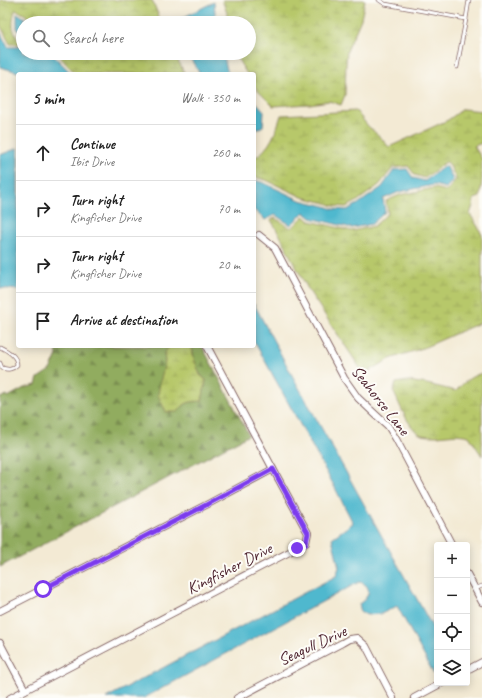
<!DOCTYPE html>
<html lang="en">
<head>
<meta charset="utf-8">
<style>
  body { margin:0; font-family:Caveat,sans-serif; background:#f6f6f6; color:#222 }
  .controls { position:absolute; right:12px; bottom:12px; display:grid; overflow:hidden; border-radius:4px; box-shadow:0 2px 10px #0003 }
  .controls button { width:36px; height:36px; display:grid; place-items:center; padding:0; border:0; border-bottom:1px solid #e0e0e0; background:#fff; color:#222; font:20px sans-serif }
  .stop { position:absolute; width:12px; height:12px; margin:-9px; border:3px solid #7c3aed; border-radius:50%; background:#fff }
  .stop.end { background:#7c3aed; border-color:#fff; box-shadow:0 1px 4px #0008 }
  .list { margin:0; padding:0; list-style:none }
  h2 { display:flex; justify-content:space-between; align-items:center; height:52px; margin:0; padding:0 16px; font-size:17px }
  h2 small { font-size:13px; font-weight:400; color:#767676 }
  .list li { display:grid; grid-template-columns:26px 1fr auto; gap:12px; align-items:center; box-sizing:border-box; height:56px; padding:0 16px; border-top:1px solid #e0e0e0 }
  .list b { display:block; font-size:15px; white-space:nowrap }
  .list p { margin:0; font-size:13px; white-space:nowrap; color:#767676 }
  .list em { font-size:13px; font-style:normal; color:#767676 }
  .icon { flex:none; width:22px; height:22px; fill:none; stroke:currentColor; stroke-width:2; stroke-linecap:round; stroke-linejoin:round }
  .map { position:relative; flex:none; width:482px; height:698px; overflow:hidden }
  .search { position:absolute; background:#fff; box-shadow:0 2px 10px #0003; left:16px; top:16px; width:240px; height:44px; display:flex; align-items:center; gap:10px; box-sizing:border-box; padding:0 14px; border-radius:22px; color:#767676; font-size:15px }
  .panel { position:absolute; background:#fff; box-shadow:0 2px 10px #0003; left:16px; top:72px; width:240px; height:276px; border-radius:4px }
  .map>svg:first-child { display:block }
  .forest { fill:url(#forest-firs); stroke:#6e6645 }
  .wetland { fill:url(#wetland-marsh); stroke:#80744b }
  .water { fill:#50b8ce; stroke:#4d6c7c }
  .lines { fill:none; stroke-linecap:round; stroke-linejoin:round }
  .service-casing { stroke:#856666; stroke-width:4.5 }
  .minor-casing { stroke:#856666; stroke-width:8 }
  .service { stroke:#fff; stroke-width:3 }
  .minor { stroke:#fff; stroke-width:6 }
  .route { stroke:#7c3aed; stroke-width:5 }
  .labels { text-anchor:middle; stroke-width:4; stroke-linejoin:round; paint-order:stroke }
  .street-label { font-size:17px; fill:#4a1f2b; stroke:#fdfcf7 }
</style>
</head>
<body>
<div class="map">
<svg width="482" height="698" viewBox="0 0 482 698">
  <defs>
    <pattern id="forest-firs" width="22" height="20" patternUnits="userSpaceOnUse"><rect width="22" height="20" fill="#91ac5f"/><path d="M5 1l3.5 6h-7zM16 11l3.5 6h-7z" fill="#788b4f"/></pattern>
    <pattern id="wetland-marsh" width="20" height="14" patternUnits="userSpaceOnUse"><rect width="20" height="14" fill="#b7c86b"/><path d="M1 5h8M5 5V1M11 12h8M15 12V8" fill="none" stroke="#9fab5d"/></pattern>
  </defs>
  <rect width="100%" height="100%" fill="#fdfcf7"/>
  <filter id="ink" filterUnits="userSpaceOnUse"><feTurbulence type="fractalNoise" baseFrequency=".025" numOctaves="2"/><feDisplacementMap in="SourceGraphic" scale="8" xChannelSelector="R" yChannelSelector="G"/><feConvolveMatrix kernelMatrix="1 2 1 2 8 2 1 2 1" color-interpolation-filters="sRGB"/></filter>
  <filter id="wash" filterUnits="userSpaceOnUse"><feTurbulence type="fractalNoise" baseFrequency=".012" numOctaves="4" result="noise"/><feDisplacementMap in="SourceGraphic" scale="16" xChannelSelector="R" yChannelSelector="G"/><feGaussianBlur stdDeviation="0.9" result="paint"/><feColorMatrix in="noise" values="0 0 0 0 0 0 0 0 0 0 0 0 0 0 0 0 0 1.4 0 .05"/><feComposite in="paint" operator="in"/></filter>
  <g filter="url(#wash)">
    <rect width="100%" height="100%" fill="#f3ead4"/>
    <path class="forest" d="M56,346H170L164,353L165,362L164,369L182,406L189,402L202,400L206,380C204,378 202,377 201,375C195,369 193,354 192,346H202L249,435L0,567V398L7,395L8,397L24,388L36,385L38,378L50,370L57,355Z"/>
    <g class="wetland">
      <path d="M0,0H152L158,14L157,15L161,23H27V16L17,10L15,11C13,16 12,26 14,31C17,37 18,38 19,44H10L0,25Z"/>
      <path d="M222,0H365L361,19L347,51L346,64L345,95L341,105L329,101L310,104L273,106L258,91L254,85V74H247L234,53H249V23H226L227,13Z"/>
      <path d="M56,53H174L185,74H78L75,73Z"/>
      <path d="M463,109L482,111V143L474,146L482,159V179L480,197L474,199L473,206L470,214L478,227L482,235V322L423,348L390,359L364,374L309,291L287,250L286,246L271,220L275,218L291,228L293,227L304,216L310,221L352,231L374,226L388,213L386,201L400,195L434,188L447,191L456,179L449,164L447,162L444,163L425,178L415,175L408,166L393,168L379,185L356,202L346,207L334,206L326,203L302,197L266,180L254,177V158C270,149 276,132 281,115L356,111L368,126L380,137L389,147L448,120Z"/>
      <path d="M170,346H192L193,356L200,375L206,380L202,401C190,402 185,401 178,412H166L158,395L160,383L165,362L164,353Z"/>
      <path d="M482,373V456L469,436C458,433 448,435 437,436C433,436 426,436 422,435C409,431 399,402 393,391L396,383L408,381L427,384L456,391C464,382 471,376 482,373Z"/>
    </g>
    <g class="water">
      <path d="M214,2L216,23H172Z"/>
      <path d="M17,13L25,18L24,23H23V53H51L72,74H25L0,67V32L8,47H22L21,36L17,29Z"/>
      <path d="M187,53H223L227,70L231,74H200Z"/>
      <path d="M254,100L264,111L263,126L254,131Z"/>
      <path d="M18,148V290L0,288V155Z"/>
      <path d="M446,165L453,180L446,188L434,185L399,192L383,199L385,212L372,224L352,228L311,218L304,212L291,225L275,215L265,220L254,210V180L264,183L300,200L325,206L333,209L347,210L358,204L382,187L394,170L407,169L413,178L425,181Z"/>
      <path d="M254,304L293,377L437,635V673L434,674L397,606L381,614L367,615L361,612L359,604C362,602 365,599 367,596C371,589 366,583 359,582L144,698H106L336,576L339,567L332,538L353,523L333,484L254,341Z"/>
    </g>
  </g>
  <g filter="url(#ink)">
    <g class="lines">
      <g class="service-casing">
        <g id="service">
          <path d="M379,0L385,4L466,19L469,0"/>
          <path d="M457,67L466,19"/>
          <path d="M0,347C8,351 17,356 17,365C12,370 8,370 2,368L0,363"/>
          <path d="M475,589L482,586"/>
        </g>
      </g>
      <g class="minor-casing">
        <g id="minor">
          <path d="M259,235L275,248L344,378L358,398L376,415L388,426L396,439L452,545"/>
          <path d="M467,574L482,602"/>
          <path d="M0,611L208,504L273,469"/>
          <path d="M0,643L25,690"/>
          <path d="M467,670L482,662"/>
          <path d="M10,698L297,548L306,543L308,533L273,469L207,346"/>
          <path d="M237,698L342,643L349,639L357,638L366,646L393,698"/>
          <path d="M414,698L442,683"/>
        </g>
      </g>
      <use href="#service" class="service"/>
      <use href="#minor" class="minor"/>
    </g>
  </g>
  <g class="lines" filter="url(#ink)">
    <path class="route" d="M43,589L208,504L273,469L308,533L306,543L297,548"/>
  </g>
  <g class="labels">
    <g class="street-label">
      <text transform="translate(381 400) rotate(52)" y="6">Seahorse Lane</text>
      <text transform="translate(229 568) rotate(-27)" y="6">Kingfisher Drive</text>
      <text transform="translate(312 645) rotate(-25)" y="6">Seagull Drive</text>
    </g>
  </g>
</svg>
<div class="controls">
<button>+</button>
<button>−</button>
<button><svg class="icon" aria-label="locate" viewBox="0 0 24 24"><circle cx="12" cy="12" r="6"/><path d="M12 2v4M12 18v4M2 12h4M18 12h4"/></svg></button>
<button><svg class="icon" aria-label="layers" viewBox="0 0 24 24"><path d="M12 4l9 5-9 5-9-5zM3 14l9 5 9-5"/></svg></button>
</div>
<div class="stop" style="left:43px;top:589px"></div>
<div class="stop end" style="left:297px;top:548px"></div>
<div class="search"><svg class="icon" aria-label="search" viewBox="0 0 24 24"><circle cx="10" cy="10" r="6"/><path d="M15 15l6 6"/></svg>Search here</div>
<section class="panel">
<h2>5 min<small>Walk · 350 m</small></h2>
<ul class="list">
<li><svg class="icon" aria-label="ahead" viewBox="0 0 24 24"><path d="M12 20V5M6 11l6-6 6 6"/></svg><div><b>Continue</b><p>Ibis Drive</p></div><em>260 m</em></li>
<li><svg class="icon" aria-label="right" viewBox="0 0 24 24"><path d="M7 20v-9h11M14 6l5 5-5 5"/></svg><div><b>Turn right</b><p>Kingfisher Drive</p></div><em>70 m</em></li>
<li><svg class="icon" aria-label="right" viewBox="0 0 24 24"><path d="M7 20v-9h11M14 6l5 5-5 5"/></svg><div><b>Turn right</b><p>Kingfisher Drive</p></div><em>20 m</em></li>
<li><svg class="icon" aria-label="arrive" viewBox="0 0 24 24"><path d="M6 21V4h12l-3 4 3 4H6"/></svg><div><b>Arrive at destination</b></div></li>
</ul>
</section>
</div>
</body>
</html>
